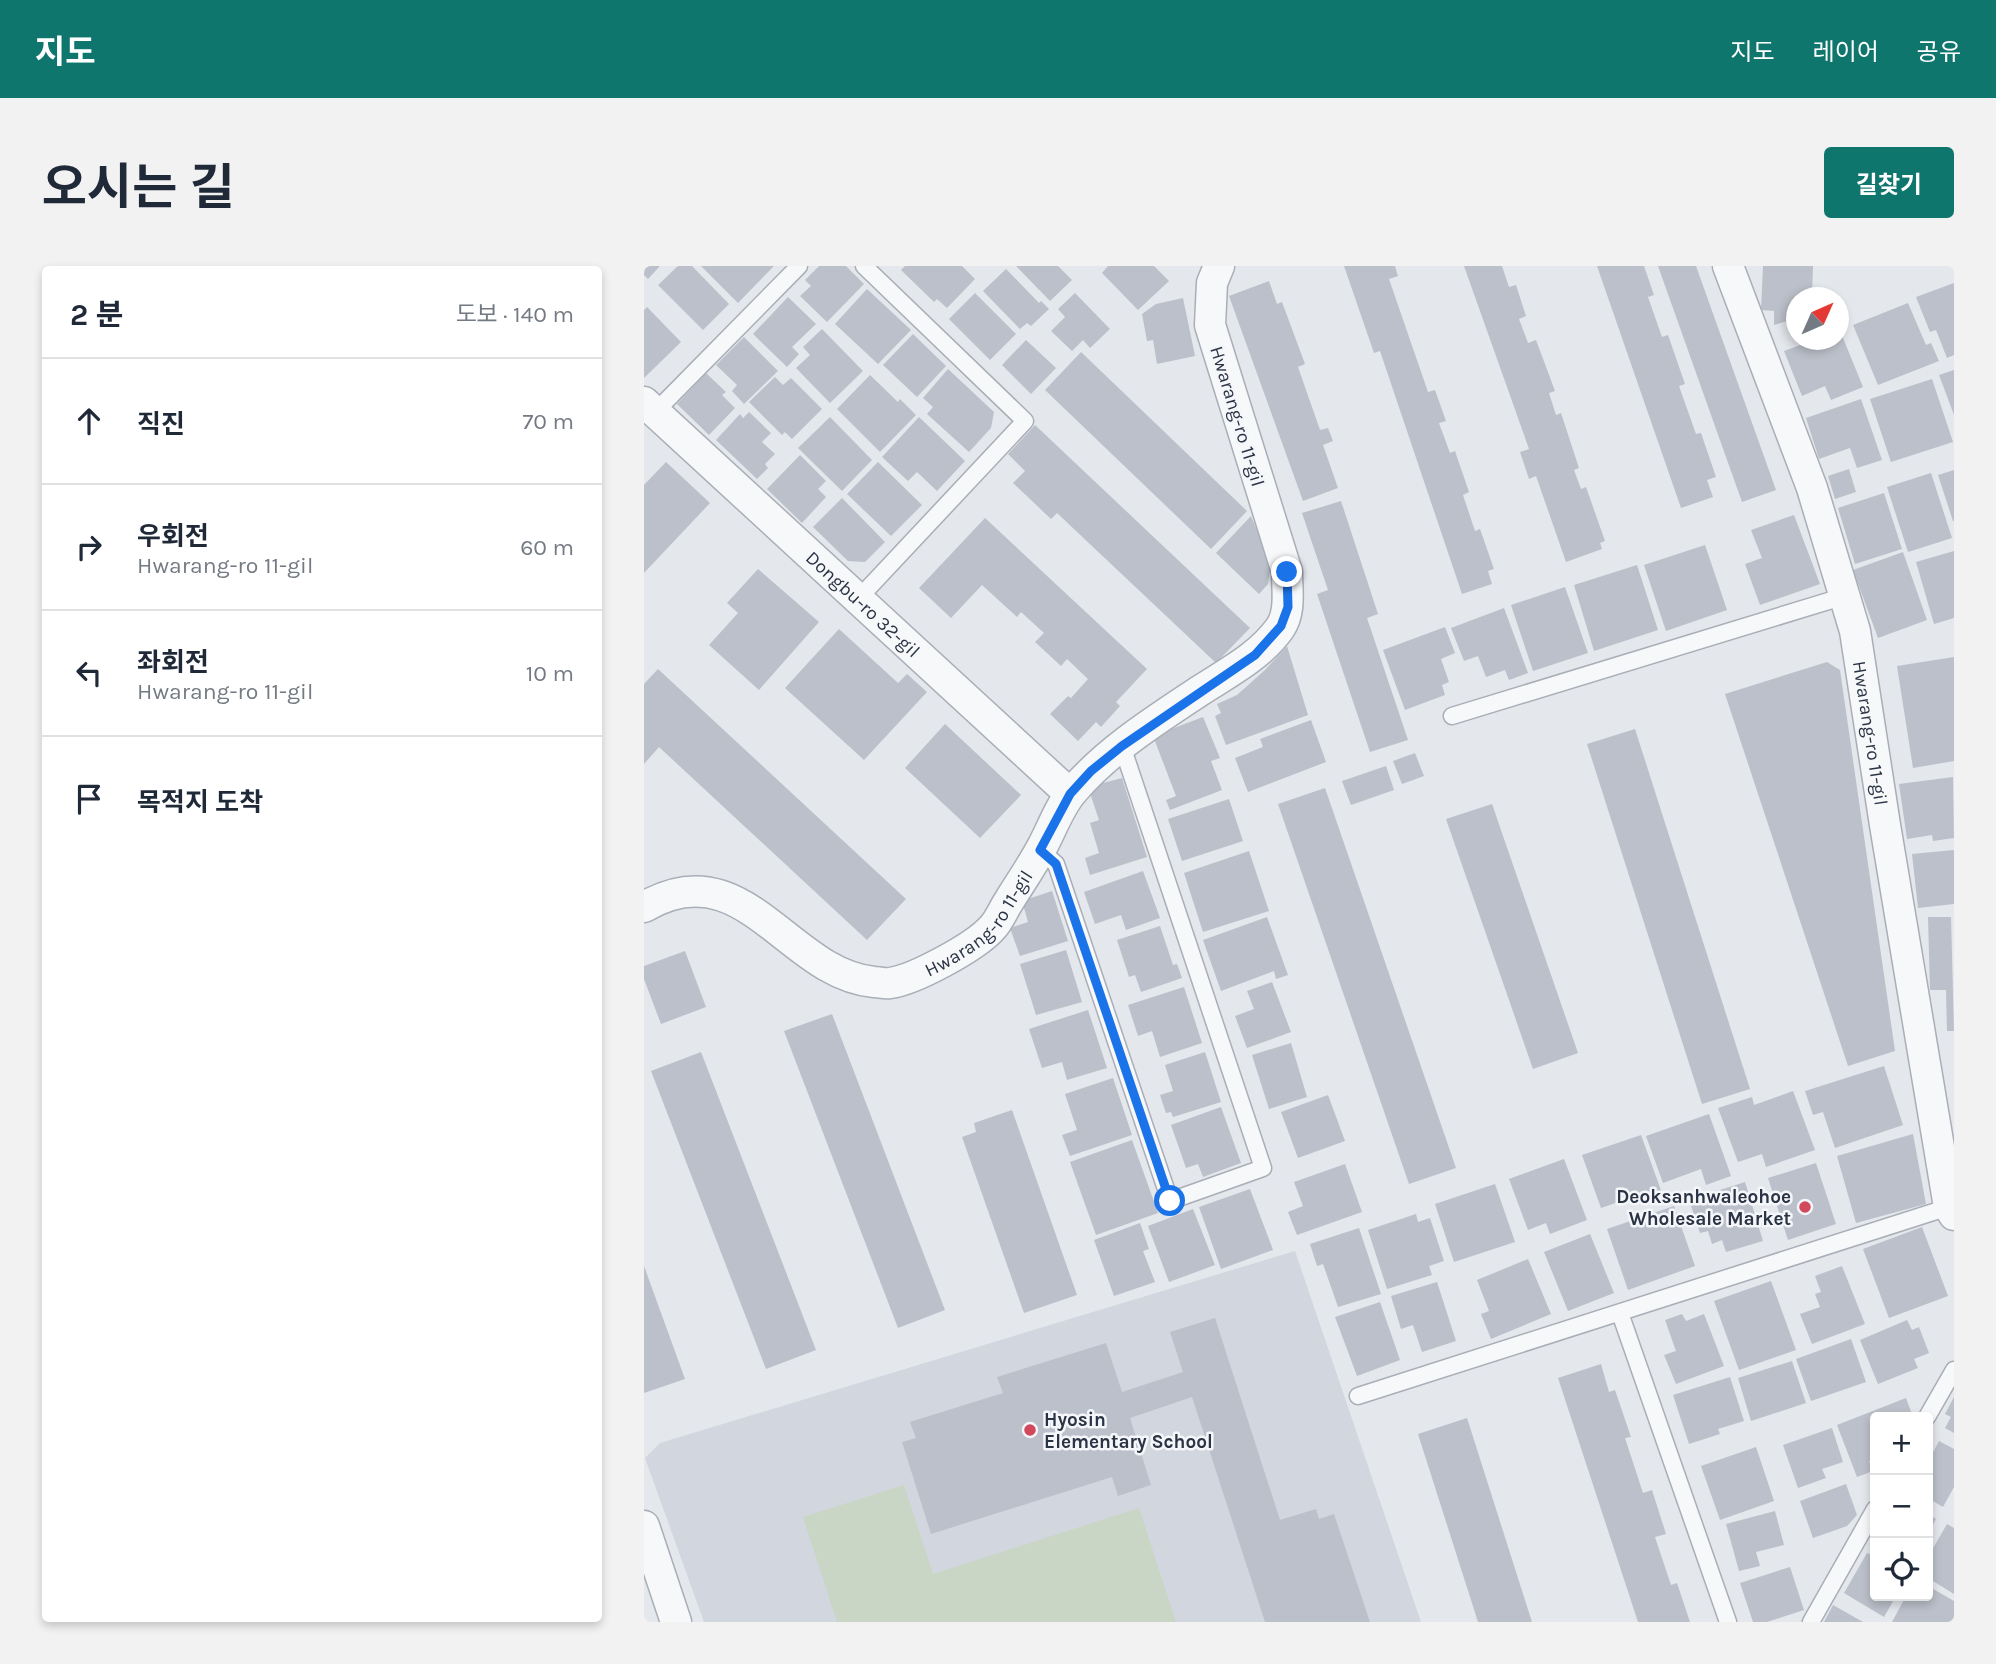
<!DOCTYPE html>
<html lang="ko">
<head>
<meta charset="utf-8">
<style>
  body { margin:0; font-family:Karla,"Noto Sans KR",sans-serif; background:#f2f2f3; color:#1f2937 }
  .controls { position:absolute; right:21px; bottom:21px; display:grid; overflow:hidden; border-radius:7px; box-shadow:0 4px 10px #0003 }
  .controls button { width:63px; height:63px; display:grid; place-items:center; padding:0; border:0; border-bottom:2px solid #e0e1e3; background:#fff; color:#1f2937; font:35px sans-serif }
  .compass { position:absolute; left:1142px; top:21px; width:63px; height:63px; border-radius:50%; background:#fff; box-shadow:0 4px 10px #0003; rotate:45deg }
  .stop { position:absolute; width:21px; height:21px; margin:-16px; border:5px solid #1a73e8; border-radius:50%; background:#fff }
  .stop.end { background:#1a73e8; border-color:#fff; box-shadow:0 2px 7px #0008 }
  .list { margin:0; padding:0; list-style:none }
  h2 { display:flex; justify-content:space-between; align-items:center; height:91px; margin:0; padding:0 28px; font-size:30px }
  h2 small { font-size:23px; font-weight:400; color:#747a83 }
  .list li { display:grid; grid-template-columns:46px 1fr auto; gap:21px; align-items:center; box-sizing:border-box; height:126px; padding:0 28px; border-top:2px solid #e0e1e3 }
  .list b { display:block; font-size:26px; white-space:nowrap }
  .list p { margin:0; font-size:23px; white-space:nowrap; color:#747a83 }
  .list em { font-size:23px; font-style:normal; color:#747a83 }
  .icon { flex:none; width:38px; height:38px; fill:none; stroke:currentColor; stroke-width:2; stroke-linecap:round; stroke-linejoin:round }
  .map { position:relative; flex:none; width:1310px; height:1356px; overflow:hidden; border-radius:7px }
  header { display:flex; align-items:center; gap:42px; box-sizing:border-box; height:98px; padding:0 35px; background:#0f766e; color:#fff }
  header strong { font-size:33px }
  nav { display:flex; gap:38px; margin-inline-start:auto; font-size:24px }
  .intro { display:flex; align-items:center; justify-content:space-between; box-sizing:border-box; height:168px; padding:0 42px }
  h1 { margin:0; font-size:49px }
  .button { padding:18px 32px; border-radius:7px; background:#0f766e; color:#fff; font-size:24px; font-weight:700 }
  main { display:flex; gap:42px; padding:0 42px }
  aside { flex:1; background:#fff; border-radius:7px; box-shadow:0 4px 10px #0003 }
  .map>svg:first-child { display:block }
  .built { fill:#d2d6de }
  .green { fill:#c9d6c5 }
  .building { fill:#bbc0ca }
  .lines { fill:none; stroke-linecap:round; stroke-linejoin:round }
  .service-casing { stroke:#a9aeb7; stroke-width:19 }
  .minor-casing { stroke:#a9aeb7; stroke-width:33 }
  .service { stroke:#f7f8fa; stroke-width:16 }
  .minor { stroke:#f7f8fa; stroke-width:30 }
  .route { stroke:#1a73e8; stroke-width:9 }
  .poi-dot { fill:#d1495b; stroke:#f4f6f9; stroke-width:2.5 }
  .labels { text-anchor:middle; stroke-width:5; stroke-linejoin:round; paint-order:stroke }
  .street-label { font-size:19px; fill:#2b3445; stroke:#f4f6f9 }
  .poi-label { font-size:19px; font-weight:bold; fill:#2b3445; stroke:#f4f6f9; text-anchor:end }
</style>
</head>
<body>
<header>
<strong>지도</strong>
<nav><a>지도</a><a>레이어</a><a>공유</a></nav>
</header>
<div class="intro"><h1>오시는 길</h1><a class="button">길찾기</a></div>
<main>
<aside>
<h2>2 분<small>도보 · 140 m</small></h2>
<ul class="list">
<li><svg class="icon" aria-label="ahead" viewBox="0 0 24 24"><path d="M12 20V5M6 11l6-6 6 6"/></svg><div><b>직진</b></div><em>70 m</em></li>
<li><svg class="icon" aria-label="right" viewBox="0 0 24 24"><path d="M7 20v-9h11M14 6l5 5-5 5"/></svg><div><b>우회전</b><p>Hwarang-ro 11-gil</p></div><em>60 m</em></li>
<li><svg class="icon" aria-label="left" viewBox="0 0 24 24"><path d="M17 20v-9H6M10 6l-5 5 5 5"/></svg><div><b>좌회전</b><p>Hwarang-ro 11-gil</p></div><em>10 m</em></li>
<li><svg class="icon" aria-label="arrive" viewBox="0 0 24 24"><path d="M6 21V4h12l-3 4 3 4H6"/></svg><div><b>목적지 도착</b></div></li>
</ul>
</aside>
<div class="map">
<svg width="1310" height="1356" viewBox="0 0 1310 1356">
  <rect width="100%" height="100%" fill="#e4e7ec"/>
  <path class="built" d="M651,985L777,1356H60L1,1192L16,1177Z"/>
  <path class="green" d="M260,1219L289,1308L495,1242L532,1356H193L159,1251Z"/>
  <g class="building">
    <path d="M0,0H16L4,13L0,9Z"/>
    <path d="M34,0H48L85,38L59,64L14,19Z"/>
    <path d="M57,0H130L94,37Z"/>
    <path d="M175,0H202L220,18L183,56L156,30L167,20L161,14Z"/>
    <path d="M261,0H318L331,13L303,42L293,33L290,36L257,4Z"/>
    <path d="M372,0H414L428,14L406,35Z"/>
    <path d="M464,0H510L525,15L494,44L458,7Z"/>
    <path d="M700,0H751L754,10L745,13L784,126L791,124L802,155L795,157L806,187L811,185L825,226L819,229L831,265L836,263L850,303L844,305L848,318L818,328L736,85L730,87Z"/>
    <path d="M820,0H858L865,21L872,19L882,50L875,53L884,77L892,74L911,125L905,127L912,149L917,147L935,202L930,204L937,223L942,221L961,275L956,277L958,283L922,296L892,210L885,213L876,186L885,183Z"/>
    <path d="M953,0H1000L1010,29L1004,31L1018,71L1024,69L1041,118L1035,120L1052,168L1057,167L1072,211L1063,214L1069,231L1037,242Z"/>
    <path d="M1014,0H1052L1132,224L1098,236Z"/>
    <path d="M1119,0H1169L1168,32H1153V52L1130,59V45L1117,44Z"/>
    <path d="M362,3L395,37L397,35L405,43L387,60L383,57L376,63L339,25Z"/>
    <path d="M625,15L633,38L638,36L661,98L654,101L676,164L684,162L689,175L679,179L694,222L659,235L585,30Z"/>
    <path d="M1310,17V89L1303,92L1292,64L1286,66L1272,31Z"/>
    <path d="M223,23L267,64L234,98L191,58Z"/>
    <path d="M331,27L372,68L346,94L305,53Z"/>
    <path d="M431,27L466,63L446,82L439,74L428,85L407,65L421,51L414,43Z"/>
    <path d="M144,31L172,58L148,81L155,88L143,101L109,68Z"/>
    <path d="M539,32L551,90L513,98L509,74L503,75L498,48L512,38Z"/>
    <path d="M1264,37L1282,79L1287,77L1295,95L1234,119L1209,59Z"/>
    <path d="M3,41L37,76L0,112V44Z"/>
    <path d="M1195,62L1219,121L1187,134L1181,120L1158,130L1140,85L1170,74H1195Z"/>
    <path d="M178,63L219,105L186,137L152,102L166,89L159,81Z"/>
    <path d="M269,68L302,100L273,131L239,99Z"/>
    <path d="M100,71L134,105L100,138L88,125L93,119L72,99Z"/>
    <path d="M382,74L412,102L387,128L358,99Z"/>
    <path d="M437,86L603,245L567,283L401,124Z"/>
    <path d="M304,103L350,146L347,162L325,186L283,148L289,141L279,132Z"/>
    <path d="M1310,104V149L1295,109Z"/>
    <path d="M62,107L82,126L78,129L91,142L65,169L33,138Z"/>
    <path d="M226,109L254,136L256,133L272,149L236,186L193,143Z"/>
    <path d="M131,111L139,119L147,112L178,143L148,173L141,166L138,169L105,136Z"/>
    <path d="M1288,113L1309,176L1247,196L1226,133Z"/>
    <path d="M1217,133L1238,194L1213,202L1206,182L1175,193L1162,152Z"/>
    <path d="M105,146L127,167L118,176L131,188L121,198L124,202L113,213L72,174L96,148L99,152Z"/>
    <path d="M186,151L228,194L198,225L154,182Z"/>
    <path d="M275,151L321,195L293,225L273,206L264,215L238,191Z"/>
    <path d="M391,159L606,362L572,397L413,247L407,253L369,217L381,205L364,188Z"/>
    <path d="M156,189L182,215L174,223L182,231L158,257L123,223Z"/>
    <path d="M22,196L66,237L0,307V219Z"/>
    <path d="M234,196L278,239L247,270L203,228Z"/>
    <path d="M1205,203L1212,226L1191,233L1184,210Z"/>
    <path d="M1310,204V255H1309L1294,209Z"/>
    <path d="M1287,207L1308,272L1264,286L1243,221Z"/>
    <path d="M1240,227L1258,283L1211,298L1194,242Z"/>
    <path d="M198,232L241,276L221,296L204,295L169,261Z"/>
    <path d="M697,235L734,348L723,352L764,474L726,486L673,328L684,324L658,247Z"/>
    <path d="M1150,249L1176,318L1116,339L1101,298L1118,292L1107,264Z"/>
    <path d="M607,250L627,299L624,318L615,328L572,287Z"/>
    <path d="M341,252L503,403L472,436L476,440L457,461L452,456L434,475L406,448L424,430L427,432L444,413L423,393L417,400L391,376L400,367L377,346L373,351L338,319L307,352L275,322Z"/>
    <path d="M1061,279L1083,344L1022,365L1000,299Z"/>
    <path d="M1310,285V352L1290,358L1272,296Z"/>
    <path d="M1259,286L1283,354L1234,372L1209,304Z"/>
    <path d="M993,299L1014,364L950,385L930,319Z"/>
    <path d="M114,303L175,356L115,424L65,379L94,347L83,337Z"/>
    <path d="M921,321L944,387L889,405L867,339Z"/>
    <path d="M860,342L884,407L865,414L861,404L842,411L834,390L820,395L807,362Z"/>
    <path d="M801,361L811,387L797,393L805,416L798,419L801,429L761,444L739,384Z"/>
    <path d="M195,363L254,417L263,408L283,426L220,494L141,422Z"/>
    <path d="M643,380L664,449L582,479L571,450L577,447L573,438L593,429L621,404Z"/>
    <path d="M1310,391V495L1269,502L1253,400Z"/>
    <path d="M1183,396L1196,404L1251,785L1204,800L1081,428Z"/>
    <path d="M14,403L262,633L223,674L15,481L0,498V418Z"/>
    <path d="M559,451L576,492L567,495L578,524L526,544L522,534L532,530L509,470Z"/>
    <path d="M667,454L682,496L604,526L591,492L619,481L616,473Z"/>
    <path d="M301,458L377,529L336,572L261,502Z"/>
    <path d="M991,463L1106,823L1058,838L943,478Z"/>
    <path d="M771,487L780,510L758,518L749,495Z"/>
    <path d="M742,500L750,524L707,539L698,515Z"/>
    <path d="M1309,511L1310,572L1289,575L1288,569L1263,573L1255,518Z"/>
    <path d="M478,512L503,591L446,609L441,592L455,587L446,557L455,554L444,521Z"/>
    <path d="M681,522L812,902L765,918L634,538Z"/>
    <path d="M585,533L599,575L538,595L524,553Z"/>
    <path d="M848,538L934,787L889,803L802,553Z"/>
    <path d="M1310,584V638L1274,642L1268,588Z"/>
    <path d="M605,585L625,645L559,666L540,607Z"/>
    <path d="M499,605L516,652L482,664L477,649L451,658L440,626Z"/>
    <path d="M408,625L424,675L376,690L366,662L384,656L378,635Z"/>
    <path d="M623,651L644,709L632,713L630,705L577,725L559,674Z"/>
    <path d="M1284,651H1307L1310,765H1303L1302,724H1286Z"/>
    <path d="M516,660L529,699L533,698L538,712L497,726L491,709L485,711L473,674Z"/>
    <path d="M422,684L438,736L392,749L376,698Z"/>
    <path d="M41,685L62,741L17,758L0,713V700Z"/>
    <path d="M628,716L647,766L603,782L591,750L610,743L603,725Z"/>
    <path d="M540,721L558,777L516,791L508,765L494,770L484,739Z"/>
    <path d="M444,744L463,802L423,814L418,796L398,802L385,763Z"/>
    <path d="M188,748L301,1044L254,1062L140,765Z"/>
    <path d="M647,777L663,831L625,843L608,789Z"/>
    <path d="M57,786L172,1084L122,1103L7,805Z"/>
    <path d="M561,786L577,836L529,851L527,846L522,847L516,829L529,825L521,799Z"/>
    <path d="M1240,800L1259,859L1191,882L1179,846L1169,849L1161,825Z"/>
    <path d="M469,812L488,869L426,890L418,869L433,864L421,828Z"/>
    <path d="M1149,825L1171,884L1122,901L1118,888L1094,896L1074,842L1108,831L1110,839Z"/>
    <path d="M684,829L701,875L654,892L637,846Z"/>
    <path d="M577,841L597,897L559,911L554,898L542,902L527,859Z"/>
    <path d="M368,844L433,1029L380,1047L318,871L332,866L330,857Z"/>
    <path d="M1065,848L1087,910L1062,919L1057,903L1019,917L1002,870Z"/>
    <path d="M1269,868L1282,938L1212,957L1193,890Z"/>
    <path d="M997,869L1018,927L994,936L992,930L957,942L938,889Z"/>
    <path d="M488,874L514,947L452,969L426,896Z"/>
    <path d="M920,893L943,954L906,968L902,957L884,964L865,913Z"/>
    <path d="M1172,897L1192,958L1144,974L1124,912Z"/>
    <path d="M701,898L718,946L653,969L644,946L659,940L650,916Z"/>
    <path d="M1101,916L1119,975L1082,986L1078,974L1068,978L1064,965L1056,967L1045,934Z"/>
    <path d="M851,918L871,976L810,996L791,938Z"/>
    <path d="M606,923L629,984L577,1003L555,941Z"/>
    <path d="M1030,940L1051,1000L984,1024L963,963Z"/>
    <path d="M549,943L571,999L525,1016L504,960Z"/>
    <path d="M772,948L774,956L786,952L800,995L785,1000L788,1009L743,1023L724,964Z"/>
    <path d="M496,957L505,983L499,985L511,1016L470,1030L450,974Z"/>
    <path d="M1278,961L1304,1030L1245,1052L1219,983Z"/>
    <path d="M715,962L737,1028L694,1041L679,998L673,1000L666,978Z"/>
    <path d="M946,968L970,1027L924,1045L900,986Z"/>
    <path d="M884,993L907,1048L847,1073L837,1048L845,1045L833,1014Z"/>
    <path d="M0,1000L41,1113L0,1127Z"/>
    <path d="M1198,1000L1221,1058L1168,1078L1156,1048L1176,1041L1171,1028L1177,1026L1171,1010Z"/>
    <path d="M1127,1015L1152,1084L1095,1104L1070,1035Z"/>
    <path d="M793,1016L812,1075L778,1086L769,1059L757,1063L747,1030Z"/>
    <path d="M736,1036L756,1094L713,1110L691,1051Z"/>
    <path d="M1038,1048L1042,1055L1060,1048L1080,1100L1032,1118L1020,1089L1032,1085L1021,1054Z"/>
    <path d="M571,1052L636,1254L672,1243L675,1253L690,1248L726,1356H621L548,1131L486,1152L507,1219L474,1230L468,1211L287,1268L258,1176L272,1172L266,1156L359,1127L353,1111L462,1077L478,1126L539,1106L526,1066Z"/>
    <path d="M1263,1054L1268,1064L1275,1061L1285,1087L1270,1093L1274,1102L1234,1118L1216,1074Z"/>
    <path d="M1207,1073L1222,1116L1167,1135L1152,1093Z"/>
    <path d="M1148,1095L1162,1137L1107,1155L1094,1112Z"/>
    <path d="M957,1098L965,1126L971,1124L987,1171L981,1172L999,1227L1008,1224L1022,1268L1011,1271L1027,1319L1033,1317L1046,1356H994L914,1112Z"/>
    <path d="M1086,1111L1100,1155L1074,1163L1076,1168L1045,1178L1029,1129Z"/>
    <path d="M1310,1131V1167L1301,1162L1307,1151L1301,1148Z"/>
    <path d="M1262,1132L1269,1151H1231V1192L1225,1195L1229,1205L1213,1211L1193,1159Z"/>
    <path d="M823,1152L888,1356H834L774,1168Z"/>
    <path d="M1188,1162L1199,1196L1178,1203L1182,1212L1154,1222L1139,1179Z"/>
    <path d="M1295,1175L1310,1183V1221L1299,1241L1284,1232V1196Z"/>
    <path d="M1112,1181L1130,1235L1076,1254L1057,1200Z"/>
    <path d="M1202,1218L1213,1249L1203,1260L1169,1272L1156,1235Z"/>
    <path d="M1131,1245L1140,1279L1112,1286L1116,1300L1095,1305L1082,1258Z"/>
    <path d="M1284,1248L1292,1253L1284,1268Z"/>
    <path d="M1303,1258L1310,1262V1328L1284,1312V1291Z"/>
    <path d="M1223,1287L1231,1291V1330H1252L1240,1351L1200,1327Z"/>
    <path d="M1146,1301L1160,1344L1123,1356H1109L1096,1317Z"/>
    <path d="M1284,1320L1310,1335V1356H1248L1262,1330H1284Z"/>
    <path d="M1189,1339L1219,1356H1180Z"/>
  </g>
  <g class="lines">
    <g class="service-casing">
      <g id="service">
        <path d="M11,146L155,0"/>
        <path d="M215,332L381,155L220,0"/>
        <path d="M808,450L1201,330"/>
        <path d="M396,584L412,598L526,935L619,902L478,480"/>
        <path d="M976,1047L1084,1356"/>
        <path d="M714,1130L1305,941"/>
        <path d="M1283,1151L1310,1104"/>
        <path d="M1167,1356L1231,1243"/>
      </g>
    </g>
    <g class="minor-casing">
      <g id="minor">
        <path id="s1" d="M1084,0L1168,222L1211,365L1241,559L1305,941L1310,949"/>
        <path id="s2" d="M0,136L426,528"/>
        <path id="s3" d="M0,641C100,582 143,708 230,716C235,716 241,718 246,717C270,714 331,681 348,662C355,655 359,644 365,635C376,617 388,600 398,581C408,563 415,541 429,525C464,484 512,454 557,424C585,406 616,390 636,362C647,346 643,324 643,306L566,59L568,17L575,0"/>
        <path d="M0,1260L32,1356"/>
      </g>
    </g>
    <use href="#service" class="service"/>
    <use href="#minor" class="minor"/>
  </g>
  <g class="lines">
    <path class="route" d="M526,935L412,598L396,584L426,528L447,505L478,480L611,389L637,360L644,341L643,306"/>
  </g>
  <g class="poi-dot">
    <circle cx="1161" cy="941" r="7"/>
    <circle cx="386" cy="1164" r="7"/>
  </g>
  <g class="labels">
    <g class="street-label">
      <text transform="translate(594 150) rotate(73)" y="7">Hwarang-ro 11-gil</text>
      <text dy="7" stroke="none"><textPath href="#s2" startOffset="298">Dongbu-ro 32-gil</textPath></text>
      <text dy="7" stroke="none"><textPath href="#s1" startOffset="490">Hwarang-ro 11-gil</textPath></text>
      <text dy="7" stroke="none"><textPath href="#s3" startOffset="385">Hwarang-ro 11-gil</textPath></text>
    </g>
    <g class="poi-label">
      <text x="1147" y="937">Deoksanhwaleohoe<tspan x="1147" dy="22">Wholesale Market</tspan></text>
      <text x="400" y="1160" text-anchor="start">Hyosin<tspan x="400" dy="22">Elementary School</tspan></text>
    </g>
  </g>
</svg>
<div class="controls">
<button>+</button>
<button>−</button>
<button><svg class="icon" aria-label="locate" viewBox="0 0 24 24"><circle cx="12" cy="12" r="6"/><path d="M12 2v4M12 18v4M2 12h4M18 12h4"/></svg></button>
</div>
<svg class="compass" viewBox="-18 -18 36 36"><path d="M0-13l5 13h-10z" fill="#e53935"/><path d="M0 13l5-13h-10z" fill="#747a83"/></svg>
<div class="stop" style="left:526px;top:935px"></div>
<div class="stop end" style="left:643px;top:306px"></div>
</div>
</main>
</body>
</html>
